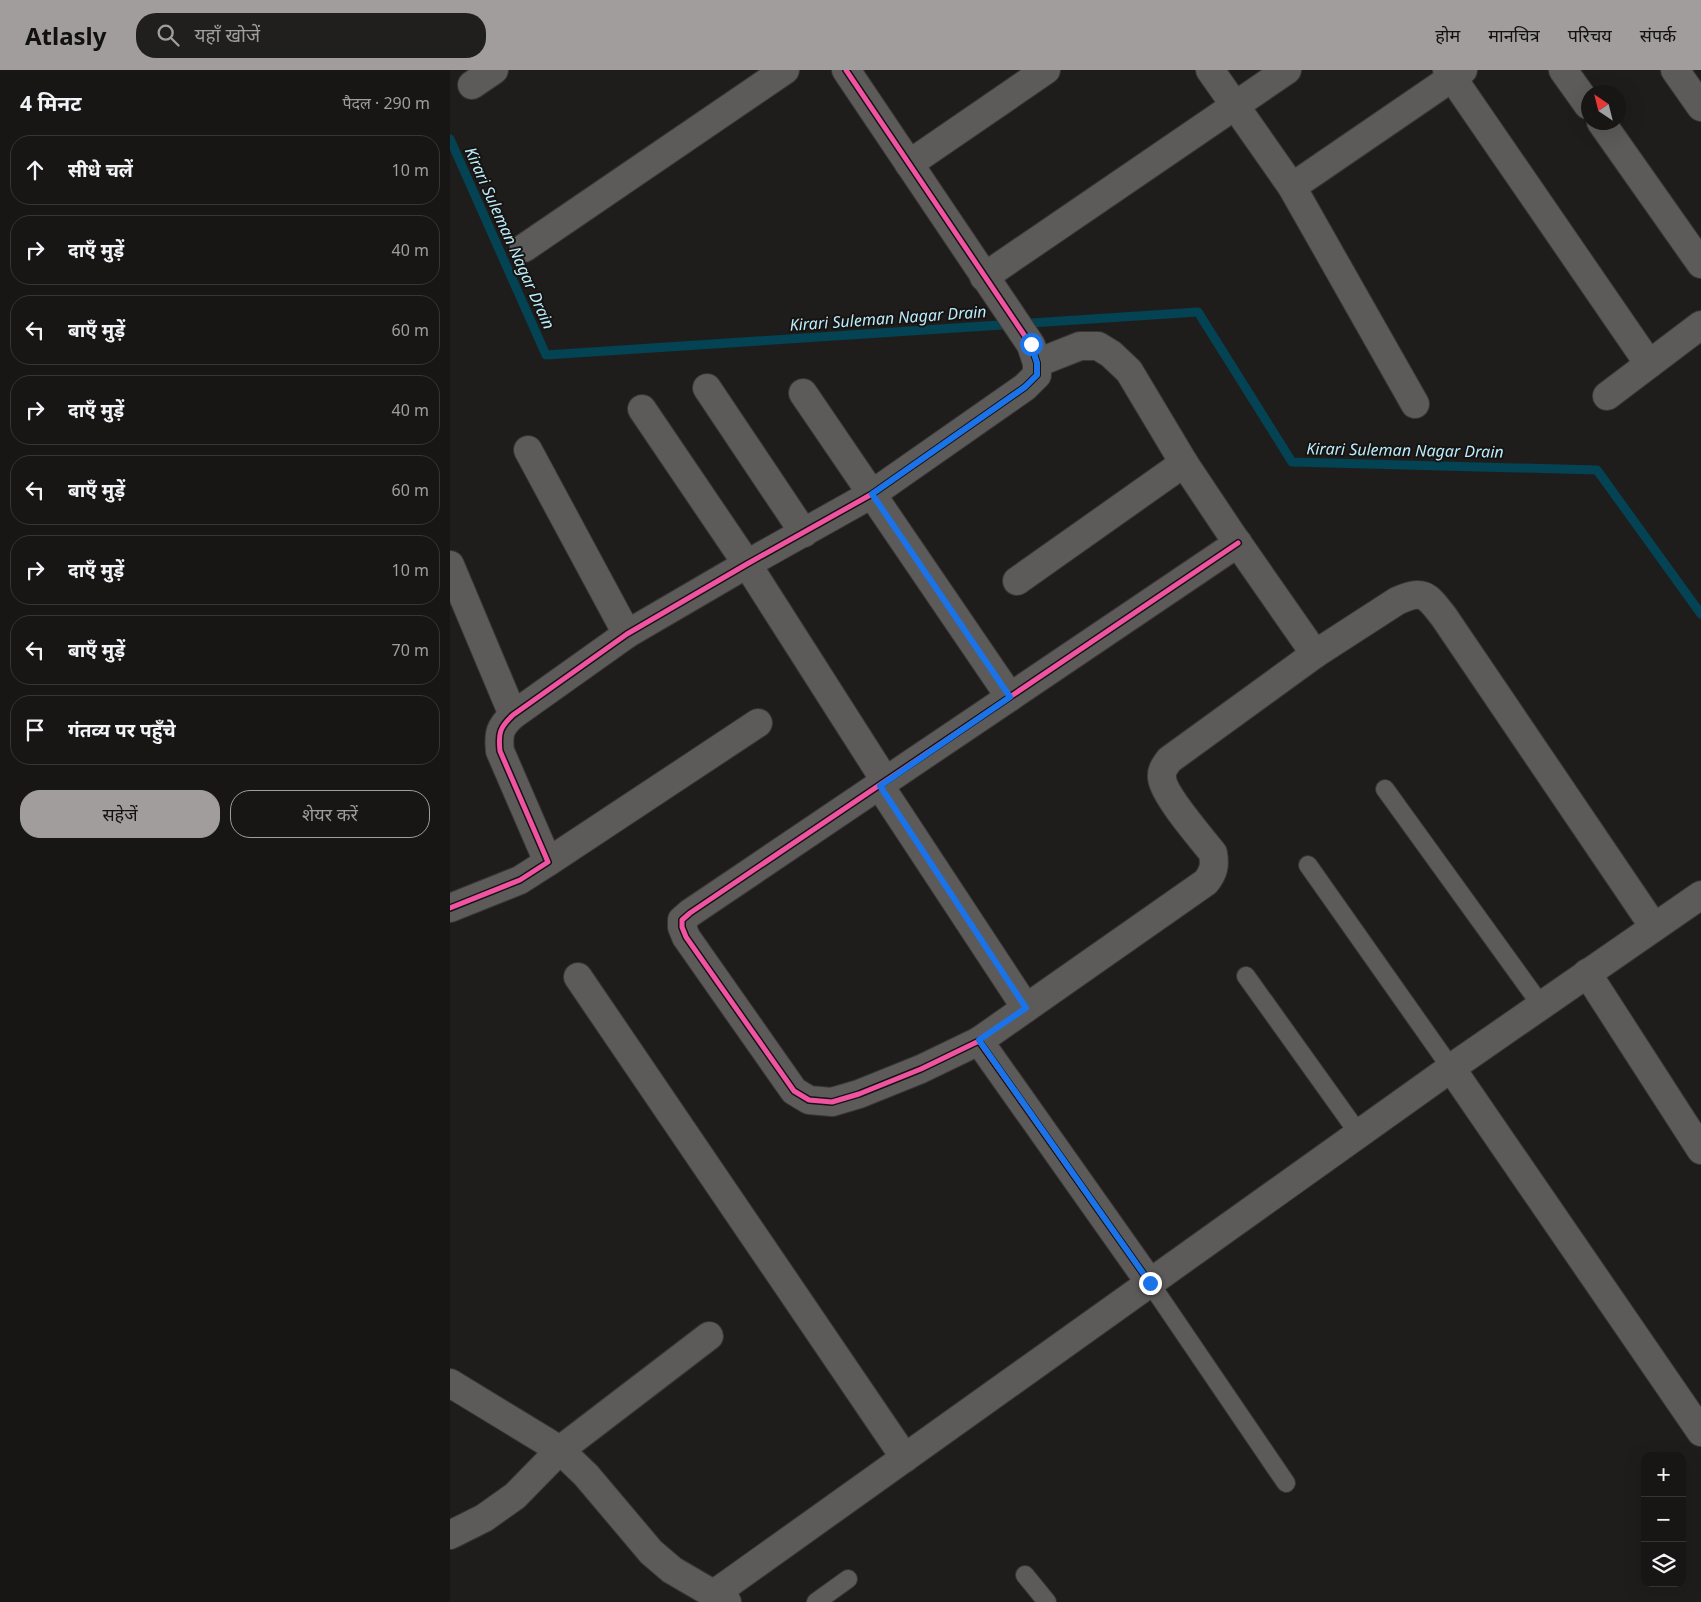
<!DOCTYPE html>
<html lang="hi">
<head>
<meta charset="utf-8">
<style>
  body { margin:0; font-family:"Noto Sans","Noto Sans Devanagari",sans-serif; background:#201f1d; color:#f1f3f6 }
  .controls { position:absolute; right:15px; bottom:15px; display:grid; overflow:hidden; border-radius:10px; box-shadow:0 5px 20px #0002 }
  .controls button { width:45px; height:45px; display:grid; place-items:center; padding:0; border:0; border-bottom:1px solid #363534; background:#171614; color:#f1f3f6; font:25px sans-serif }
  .compass { position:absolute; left:1131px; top:15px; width:45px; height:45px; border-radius:50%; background:#171614; box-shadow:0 5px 20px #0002; rotate:325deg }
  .stop { position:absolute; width:15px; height:15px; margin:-11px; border:4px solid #1a73e8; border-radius:50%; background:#fff }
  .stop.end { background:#1a73e8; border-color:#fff; box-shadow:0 1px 5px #0008 }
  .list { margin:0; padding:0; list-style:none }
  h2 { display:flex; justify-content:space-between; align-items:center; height:65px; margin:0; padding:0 20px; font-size:21px }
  h2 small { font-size:16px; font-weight:400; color:#9e9fa0 }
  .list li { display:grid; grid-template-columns:32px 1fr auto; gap:15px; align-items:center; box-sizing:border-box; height:70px; margin:0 10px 10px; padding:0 10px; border:1px solid #363534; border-radius:20px }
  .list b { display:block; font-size:19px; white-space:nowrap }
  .list em { font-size:16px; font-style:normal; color:#9e9fa0 }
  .actions { display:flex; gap:10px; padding:15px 20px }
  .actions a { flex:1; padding:11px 0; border:1px solid #a09d9c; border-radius:20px; text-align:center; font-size:18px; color:#a09d9c }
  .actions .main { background:#a09d9c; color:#111 }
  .icon { flex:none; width:28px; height:28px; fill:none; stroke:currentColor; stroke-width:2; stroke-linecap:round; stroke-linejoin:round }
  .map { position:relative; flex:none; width:1251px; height:1532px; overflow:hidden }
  header { display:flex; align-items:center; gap:30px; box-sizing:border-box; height:70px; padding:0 25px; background:#a09d9c; color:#111 }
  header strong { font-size:24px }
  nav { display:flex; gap:28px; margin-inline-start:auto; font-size:18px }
  .search { width:350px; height:45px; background:#201f1d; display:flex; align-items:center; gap:12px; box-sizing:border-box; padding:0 18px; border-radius:20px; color:#9e9fa0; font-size:19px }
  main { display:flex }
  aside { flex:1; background:#171614 }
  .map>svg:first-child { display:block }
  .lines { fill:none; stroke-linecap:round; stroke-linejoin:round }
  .stream { stroke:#034353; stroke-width:9 }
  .lane-casing { stroke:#383735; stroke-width:20 }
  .street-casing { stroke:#383735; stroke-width:30 }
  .lane { stroke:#5d5b5a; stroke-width:18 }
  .street { stroke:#5d5b5a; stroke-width:28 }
  .cycleway-casing { stroke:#161311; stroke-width:8 }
  .cycleway { stroke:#f153a3; stroke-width:5 }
  .route { stroke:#1a73e8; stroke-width:6 }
  .labels { text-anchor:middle; stroke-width:4; stroke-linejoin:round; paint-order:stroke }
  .water-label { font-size:16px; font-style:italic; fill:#b9edfe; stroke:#161311 }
</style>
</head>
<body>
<header>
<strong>Atlasly</strong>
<div class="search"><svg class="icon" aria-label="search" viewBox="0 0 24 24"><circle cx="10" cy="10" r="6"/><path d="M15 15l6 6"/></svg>यहाँ खोजें</div>
<nav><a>होम</a><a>मानचित्र</a><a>परिचय</a><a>संपर्क</a></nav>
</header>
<main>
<aside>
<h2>4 मिनट<small>पैदल · 290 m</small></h2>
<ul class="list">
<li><svg class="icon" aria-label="ahead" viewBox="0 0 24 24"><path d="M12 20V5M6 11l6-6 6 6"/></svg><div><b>सीधे चलें</b></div><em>10 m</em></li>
<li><svg class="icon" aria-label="right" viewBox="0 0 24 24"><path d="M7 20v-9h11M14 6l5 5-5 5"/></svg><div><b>दाएँ मुड़ें</b></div><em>40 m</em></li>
<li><svg class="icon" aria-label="left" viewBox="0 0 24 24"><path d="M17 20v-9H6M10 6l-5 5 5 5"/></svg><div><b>बाएँ मुड़ें</b></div><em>60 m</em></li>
<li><svg class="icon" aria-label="right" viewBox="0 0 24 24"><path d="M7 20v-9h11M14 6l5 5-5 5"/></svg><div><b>दाएँ मुड़ें</b></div><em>40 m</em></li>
<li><svg class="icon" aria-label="left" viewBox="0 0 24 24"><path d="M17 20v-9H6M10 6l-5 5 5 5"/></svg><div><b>बाएँ मुड़ें</b></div><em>60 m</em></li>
<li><svg class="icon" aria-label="right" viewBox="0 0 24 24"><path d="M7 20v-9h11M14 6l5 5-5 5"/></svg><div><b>दाएँ मुड़ें</b></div><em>10 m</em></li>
<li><svg class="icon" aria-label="left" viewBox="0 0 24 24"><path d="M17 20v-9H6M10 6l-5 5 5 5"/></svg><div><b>बाएँ मुड़ें</b></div><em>70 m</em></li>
<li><svg class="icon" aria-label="arrive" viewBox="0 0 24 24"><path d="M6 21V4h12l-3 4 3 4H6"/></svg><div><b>गंतव्य पर पहुँचे</b></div></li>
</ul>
<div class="actions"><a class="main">सहेजें</a><a>शेयर करें</a></div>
</aside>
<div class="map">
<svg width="1251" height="1532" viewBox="0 0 1251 1532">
  <rect width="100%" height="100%" fill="#1f1d1b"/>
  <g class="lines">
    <path class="stream" d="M0,69L96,285L748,242L842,392L1147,400L1251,544"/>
    <g class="lane-casing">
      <g id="lane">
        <path d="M935,719L1091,935"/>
        <path d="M858,795L1001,998"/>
        <path d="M796,906L909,1064"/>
        <path d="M700,1213L836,1413"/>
        <path d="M575,1505L597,1532"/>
        <path d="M366,1532L398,1509"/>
      </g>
    </g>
    <g class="street-casing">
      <g id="street">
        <path d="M760,0L842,117L965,334"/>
        <path d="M997,0L1199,294"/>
        <path d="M1113,0L1138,35"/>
        <path d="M1225,0L1251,37"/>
        <path d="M22,15L44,0"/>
        <path d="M1151,52L1251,194"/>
        <path d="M459,94L596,0"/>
        <path d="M842,117L1013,0"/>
        <path d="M74,178L335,0"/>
        <path d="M534,207L837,0"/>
        <path d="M587,293L630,276H648L661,284L679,301L734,393L780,462L865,584"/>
        <path d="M257,318L354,463"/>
        <path d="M353,323L560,627"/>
        <path d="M1157,326L1251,255"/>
        <path d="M192,339L297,494L436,712"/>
        <path d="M78,380L177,564"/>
        <path d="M0,495L63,645"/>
        <path d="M567,511L734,393"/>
        <path d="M430,716L576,938"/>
        <path d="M98,792L308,653"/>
        <path d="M0,838L70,810L98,792L50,681C48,663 50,657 63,645L177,564L297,494L422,424L575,317L587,305V293L581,275L396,0"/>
        <path d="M1137,903L1251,1080"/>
        <path d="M128,907L455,1388"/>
        <path d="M529,971L756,812C764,802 765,795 763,783C751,768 713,724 712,708C711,700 715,696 719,690L865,584L947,531C974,519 977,525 994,547L1204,857"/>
        <path d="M1001,998L1251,1362"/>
        <path d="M700,1213L529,971L471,999L409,1024L382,1032L359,1030L344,1021L236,867L232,857V850L240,843L788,473"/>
        <path d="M0,1313L110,1380L136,1405L201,1482L222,1500L277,1532"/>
        <path d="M0,1465L34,1448L65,1426L110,1380L259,1266"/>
        <path d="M264,1524L1001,998L1251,825"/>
      </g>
    </g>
    <use href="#lane" class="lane"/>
    <use href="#street" class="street"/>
    <g class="cycleway-casing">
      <g id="cycleway">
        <path d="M0,838L70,810L98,792L50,681C48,663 50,657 63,645L177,564L297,494L422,424L575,317L587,305V293L581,275L396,0"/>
        <path d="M700,1213L529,971L471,999L409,1024L382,1032L359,1030L344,1021L236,867L232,857V850L240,843L788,473"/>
      </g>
    </g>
    <use href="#cycleway" class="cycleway"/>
  </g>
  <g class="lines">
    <path class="route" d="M581,274L587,293V305L575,317L422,424L560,627L430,716L576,938L529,970L700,1213"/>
  </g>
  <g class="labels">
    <g class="water-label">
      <text transform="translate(60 168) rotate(66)" y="6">Kirari Suleman Nagar Drain</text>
      <text transform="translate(438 248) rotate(-4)" y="6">Kirari Suleman Nagar Drain</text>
      <text transform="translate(955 380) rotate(1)" y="6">Kirari Suleman Nagar Drain</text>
    </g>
  </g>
</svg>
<div class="controls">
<button>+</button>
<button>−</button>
<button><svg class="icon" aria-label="layers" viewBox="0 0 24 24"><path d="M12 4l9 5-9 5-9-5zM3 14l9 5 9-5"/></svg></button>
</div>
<svg class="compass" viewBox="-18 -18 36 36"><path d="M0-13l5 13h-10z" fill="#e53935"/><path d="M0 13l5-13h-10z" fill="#9e9fa0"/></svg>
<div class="stop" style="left:581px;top:274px"></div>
<div class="stop end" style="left:700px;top:1213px"></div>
</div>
</main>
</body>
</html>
